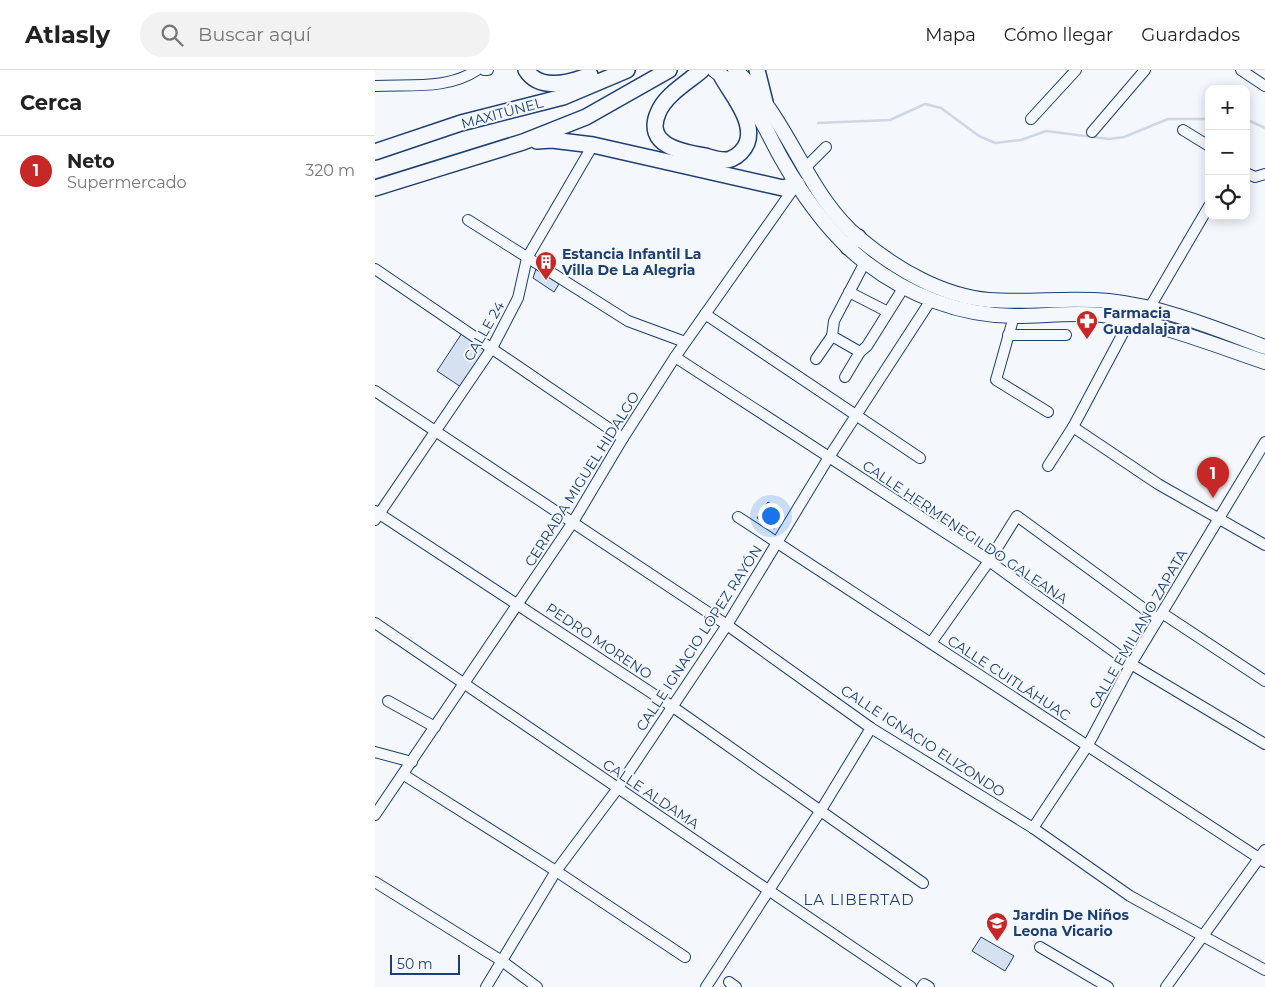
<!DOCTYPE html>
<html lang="es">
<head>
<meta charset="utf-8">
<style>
  body { margin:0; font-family:Montserrat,sans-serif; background:#f2f2f2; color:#222 }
  .controls { position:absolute; right:15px; top:15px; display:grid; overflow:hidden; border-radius:10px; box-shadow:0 2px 12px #0003 }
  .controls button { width:45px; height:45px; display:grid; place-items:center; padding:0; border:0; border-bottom:1px solid #e0e0e0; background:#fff; color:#222; font:25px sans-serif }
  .scale { position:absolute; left:15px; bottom:12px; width:70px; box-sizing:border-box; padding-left:5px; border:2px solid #1d3f73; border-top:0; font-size:14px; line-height:18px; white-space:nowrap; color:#1d3f73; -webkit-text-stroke:4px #f4f7fb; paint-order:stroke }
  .you { position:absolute; left:395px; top:445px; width:18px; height:18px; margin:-12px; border:4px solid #fff; border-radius:50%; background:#1a73e8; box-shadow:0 0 0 8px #1a73e833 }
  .badge { display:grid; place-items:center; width:32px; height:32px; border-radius:50%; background:#c62828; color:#fff; font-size:16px; font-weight:700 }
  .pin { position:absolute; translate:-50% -41px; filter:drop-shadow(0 1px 2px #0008) }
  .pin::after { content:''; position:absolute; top:26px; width:18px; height:15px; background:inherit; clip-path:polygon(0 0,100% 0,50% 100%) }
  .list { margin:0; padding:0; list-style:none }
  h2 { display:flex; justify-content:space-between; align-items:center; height:65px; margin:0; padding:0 20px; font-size:21px }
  h2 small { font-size:16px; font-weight:400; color:#767676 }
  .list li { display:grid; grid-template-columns:32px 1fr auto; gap:15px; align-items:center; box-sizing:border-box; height:70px; padding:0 20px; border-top:1px solid #e0e0e0 }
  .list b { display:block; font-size:19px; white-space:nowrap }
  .list p { margin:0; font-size:16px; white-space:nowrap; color:#767676 }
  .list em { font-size:16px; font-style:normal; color:#767676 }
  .icon { flex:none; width:28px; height:28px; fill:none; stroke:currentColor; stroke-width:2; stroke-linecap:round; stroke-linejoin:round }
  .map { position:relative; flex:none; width:890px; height:917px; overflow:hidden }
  header { display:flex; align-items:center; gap:30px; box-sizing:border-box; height:70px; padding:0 25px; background:#fff; border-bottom:1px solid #e0e0e0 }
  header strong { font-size:24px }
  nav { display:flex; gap:28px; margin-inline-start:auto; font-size:18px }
  .search { width:350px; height:45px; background:#f2f2f2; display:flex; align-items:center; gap:12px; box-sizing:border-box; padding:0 18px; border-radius:28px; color:#767676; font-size:19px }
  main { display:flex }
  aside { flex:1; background:#fff }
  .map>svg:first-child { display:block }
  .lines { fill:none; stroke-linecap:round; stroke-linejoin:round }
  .stream { stroke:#cfd7e4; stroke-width:2.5 }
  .building { fill:#d5e0f0; stroke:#1d3f73 }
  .minor-casing { stroke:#1d3f73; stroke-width:12 }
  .major-casing { stroke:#1d3f73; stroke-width:16 }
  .highway-casing { stroke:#1d3f73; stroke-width:18 }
  .minor { stroke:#f4f7fb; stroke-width:10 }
  .major { stroke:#f4f7fb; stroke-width:14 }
  .highway { stroke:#f4f7fb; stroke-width:15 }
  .labels { text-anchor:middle; stroke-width:4; stroke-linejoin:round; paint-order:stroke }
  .street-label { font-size:14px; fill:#1d3f73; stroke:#f4f7fb }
  .poi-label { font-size:14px; font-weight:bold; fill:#1d3f73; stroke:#f4f7fb; text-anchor:start }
  .neighbourhood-label { font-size:15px; letter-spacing:1px; fill:#1d3f73; stroke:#f4f7fb }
</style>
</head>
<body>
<header>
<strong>Atlasly</strong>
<div class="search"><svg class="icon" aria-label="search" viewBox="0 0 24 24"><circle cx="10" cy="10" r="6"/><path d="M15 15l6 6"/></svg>Buscar aquí</div>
<nav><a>Mapa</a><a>Cómo llegar</a><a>Guardados</a></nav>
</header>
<main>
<aside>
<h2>Cerca<small></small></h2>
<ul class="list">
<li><span class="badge">1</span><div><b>Neto</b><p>Supermercado</p></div><em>320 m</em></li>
</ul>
</aside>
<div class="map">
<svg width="890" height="917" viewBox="0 0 890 917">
  <rect width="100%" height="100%" fill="#f4f7fb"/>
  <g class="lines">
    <g class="stream">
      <path d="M871,49L890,58"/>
      <path d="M443,53L515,50L550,34L566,38L604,66L620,73L646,70L671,61L734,69L749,67L793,49H834"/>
    </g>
  </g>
  <g class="building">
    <path d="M161,199L184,214L179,222L158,208Z"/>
    <path d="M87,263L111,280L86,317L62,301Z"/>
    <path d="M393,432L404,439L396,450L402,454L399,459L382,448Z"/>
    <path d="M606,867L639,886L630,901L597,881Z"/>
  </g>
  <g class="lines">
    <g class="minor-casing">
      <g id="minor">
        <path d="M109,0H113"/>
        <path d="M866,0L890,16"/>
        <path d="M0,16C35,14 72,20 102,0"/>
        <path d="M656,49L701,0"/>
        <path d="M808,60L834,76"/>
        <path d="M717,62L770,0"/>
        <path d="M430,98L451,77"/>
        <path d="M871,103L880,107L890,104"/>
        <path d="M93,150L253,251L310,272"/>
        <path d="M490,192L459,251L457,266L485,282L492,276L529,217"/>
        <path d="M0,199L248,368"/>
        <path d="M474,222L513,242"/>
        <path d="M775,237L834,136"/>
        <path d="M330,244L545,388"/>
        <path d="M639,246L621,310L673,342"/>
        <path d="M633,265H691"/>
        <path d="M300,287L614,491L756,594L890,674"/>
        <path d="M441,289L457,266"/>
        <path d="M470,307L485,282"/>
        <path d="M0,321L352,555L496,658L658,758L755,826L890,900"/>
        <path d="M698,357L783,414L890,475"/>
        <path d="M673,396L698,357L755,250"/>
        <path d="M0,441L298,637L548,813"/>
        <path d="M363,447L890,792"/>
        <path d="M0,450L117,278L143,228L152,188L218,75"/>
        <path d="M787,543L890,611"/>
        <path d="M0,553L536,917"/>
        <path d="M556,573L614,491L642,446L783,549"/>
        <path d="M13,631L60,657"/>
        <path d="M0,682L37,692"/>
        <path d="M29,705L181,801L310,887"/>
        <path d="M0,745L198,452L248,368L300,287L421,115"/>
        <path d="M658,758L713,675L756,594L890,372"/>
        <path d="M0,812L127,891L162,917"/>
        <path d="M665,877L733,917"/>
        <path d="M354,912L361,917"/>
        <path d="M111,917L181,801L243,718L352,555L454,387L556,230"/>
        <path d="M331,917L446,740L496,658"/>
        <path d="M547,917L549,914L554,917"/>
        <path d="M791,917L890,780"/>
      </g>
    </g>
    <g class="major-casing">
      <g id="major">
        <path d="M339,0C348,7 358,13 366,21C383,40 393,64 405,86C427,125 454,164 490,192C533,225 585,246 640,246C669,246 698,242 727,245C783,252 837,274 890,292"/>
        <path d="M360,0C414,46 430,124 485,169C521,199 567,226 614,230C654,233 694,227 734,231C789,237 839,258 890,277"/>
      </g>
    </g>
    <g class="highway-casing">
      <g id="highway">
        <path d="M151,0C165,22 195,13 215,5"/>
        <path d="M327,0C313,12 290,25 283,43C269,76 308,82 330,86C337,88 348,92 356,89C363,86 369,80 372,73C380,51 357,25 347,7"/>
        <path d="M382,0L390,32"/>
        <path d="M162,71L177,70L218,75L408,118L422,114"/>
        <path d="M0,82L86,53L188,27L252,0"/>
        <path d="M0,118L148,72L211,47L294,0"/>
        <path d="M473,177L483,167"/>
      </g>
    </g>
    <use href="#minor" class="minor"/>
    <use href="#major" class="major"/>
    <use href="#highway" class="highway"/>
  </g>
  <defs>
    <g id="building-pin" transform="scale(1.125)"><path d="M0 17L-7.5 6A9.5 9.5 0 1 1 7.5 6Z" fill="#c62828" stroke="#f4f7fb"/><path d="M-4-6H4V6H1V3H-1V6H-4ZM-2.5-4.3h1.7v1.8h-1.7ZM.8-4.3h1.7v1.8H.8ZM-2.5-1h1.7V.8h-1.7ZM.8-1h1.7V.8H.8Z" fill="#fff"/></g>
    <g id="pharmacy-pin" transform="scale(1.125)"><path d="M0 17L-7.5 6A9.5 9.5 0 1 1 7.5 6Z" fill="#c62828" stroke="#f4f7fb"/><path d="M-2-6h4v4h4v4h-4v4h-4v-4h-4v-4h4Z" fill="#fff"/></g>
    <g id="school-pin" transform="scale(1.125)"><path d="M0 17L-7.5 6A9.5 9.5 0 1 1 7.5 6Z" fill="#c62828" stroke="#f4f7fb"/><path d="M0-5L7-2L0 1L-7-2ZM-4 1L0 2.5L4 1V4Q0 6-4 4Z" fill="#fff"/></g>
  </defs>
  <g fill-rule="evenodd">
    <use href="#building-pin" x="171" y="192"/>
    <use href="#pharmacy-pin" x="712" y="251"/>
    <use href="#school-pin" x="622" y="853"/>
  </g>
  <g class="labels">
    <g class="street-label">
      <text transform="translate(127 43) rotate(-15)" y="5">MAXITÚNEL</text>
      <text transform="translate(109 261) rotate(-60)" y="5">CALLE 24</text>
      <text transform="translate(207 409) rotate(-58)" y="5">CERRADA MIGUEL HIDALGO</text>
      <text transform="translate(590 462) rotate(34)" y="5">CALLE HERMENEGILDO GALEANA</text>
      <text transform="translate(763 559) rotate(-60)" y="5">CALLE EMILIANO ZAPATA</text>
      <text transform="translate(324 568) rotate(-57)" y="5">CALLE IGNACIO LÓPEZ RAYÓN</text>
      <text transform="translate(224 571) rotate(34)" y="5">PEDRO MORENO</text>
      <text transform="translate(634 608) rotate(33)" y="5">CALLE CUITLÁHUAC</text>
      <text transform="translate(548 671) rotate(33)" y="5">CALLE IGNACIO ELIZONDO</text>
      <text transform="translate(276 724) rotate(34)" y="5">CALLE ALDAMA</text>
    </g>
    <g class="poi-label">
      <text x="187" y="189">Estancia Infantil La<tspan x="187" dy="16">Villa De La Alegria</tspan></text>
      <text x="728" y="248">Farmacia<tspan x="728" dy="16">Guadalajara</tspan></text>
      <text x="638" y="850">Jardin De Niños<tspan x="638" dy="16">Leona Vicario</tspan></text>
    </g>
    <g class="neighbourhood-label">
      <text x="484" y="835">LA LIBERTAD</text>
    </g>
  </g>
</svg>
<div class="controls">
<button>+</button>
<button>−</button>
<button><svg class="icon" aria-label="locate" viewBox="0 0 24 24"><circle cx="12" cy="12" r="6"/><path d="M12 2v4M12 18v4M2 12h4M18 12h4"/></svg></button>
</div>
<div class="scale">50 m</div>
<div class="you"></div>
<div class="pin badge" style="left:838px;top:428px">1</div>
</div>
</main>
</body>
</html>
